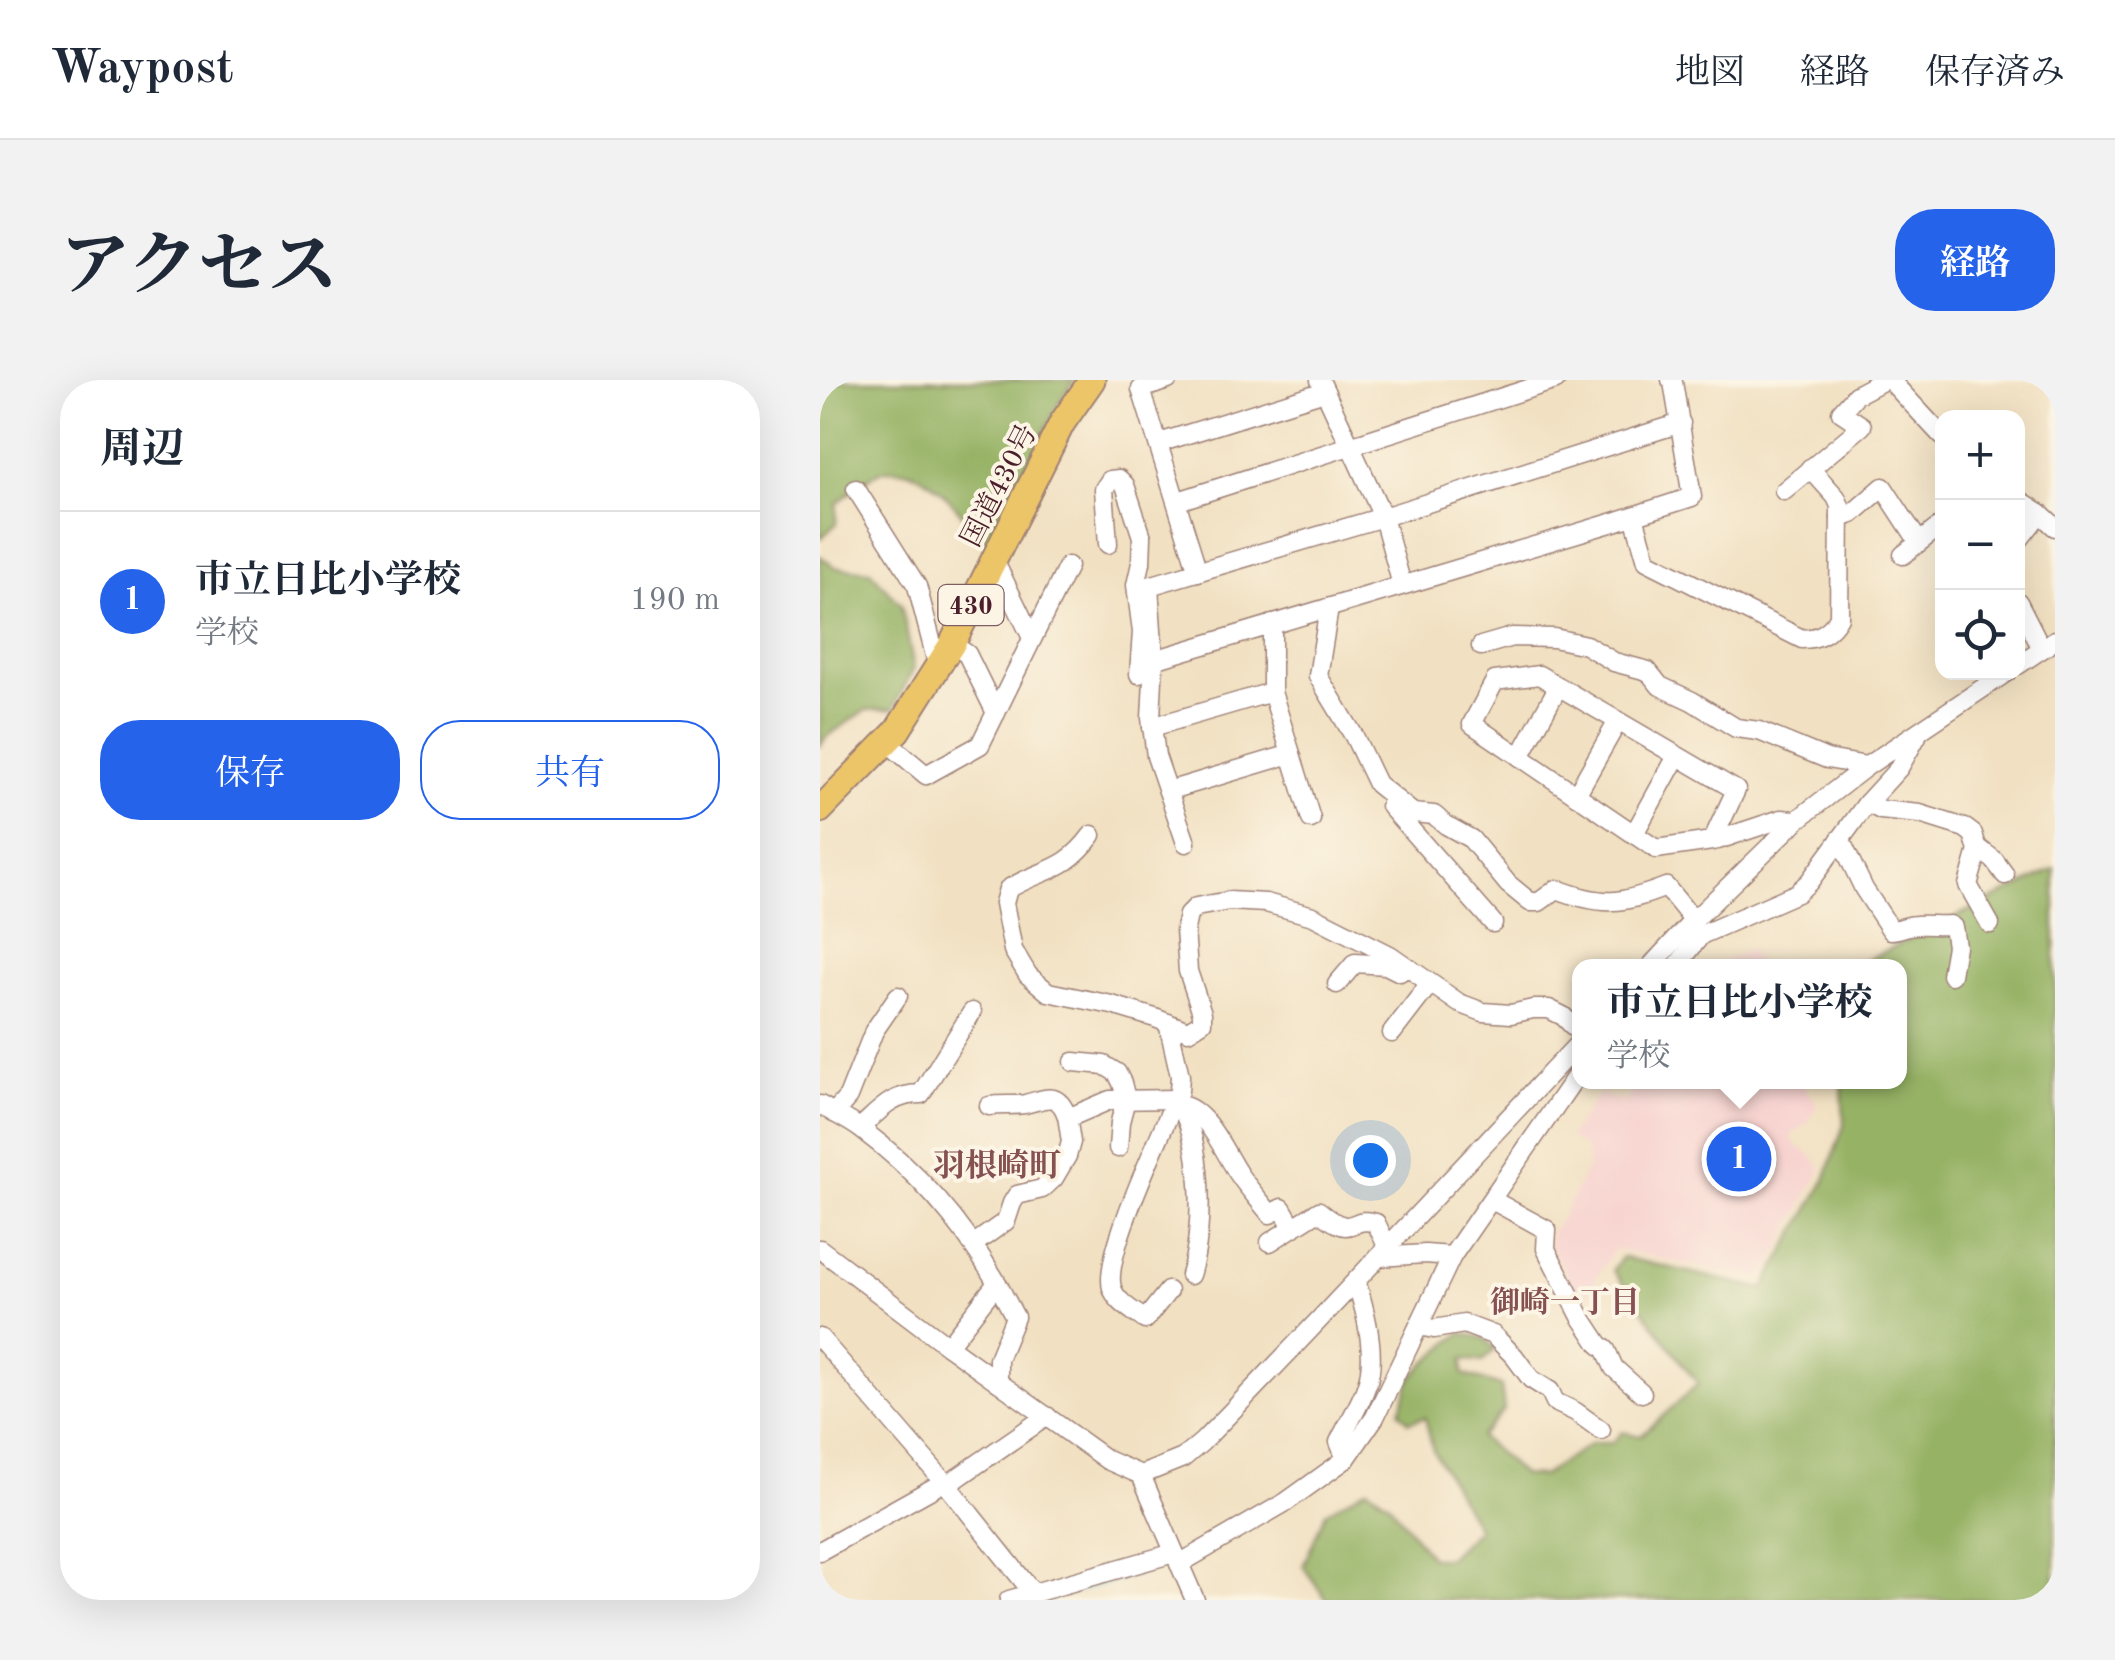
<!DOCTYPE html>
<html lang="ja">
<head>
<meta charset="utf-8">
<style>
  body { margin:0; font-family:"Old Standard TT","Noto Serif JP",serif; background:#f2f2f3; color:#1f2937 }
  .controls { position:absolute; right:30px; top:30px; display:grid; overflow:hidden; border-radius:20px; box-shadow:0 10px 40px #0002 }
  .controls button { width:90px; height:90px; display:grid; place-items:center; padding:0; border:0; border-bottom:2px solid #e0e1e3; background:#fff; color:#1f2937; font:50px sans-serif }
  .you { position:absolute; left:550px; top:780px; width:35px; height:35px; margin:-25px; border:8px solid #fff; border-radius:50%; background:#1a73e8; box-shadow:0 0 0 15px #1a73e833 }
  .badge { display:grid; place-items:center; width:65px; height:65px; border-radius:50%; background:#2563eb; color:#fff; font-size:32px; font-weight:700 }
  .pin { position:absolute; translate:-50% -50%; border:5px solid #fff; box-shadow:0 2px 10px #0006 }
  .popup { position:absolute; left:752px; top:579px; width:335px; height:130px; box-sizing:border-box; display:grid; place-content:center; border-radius:20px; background:#fff; filter:drop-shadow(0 2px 8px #0005); font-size:32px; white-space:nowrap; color:#747a83 }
  .popup b { font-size:38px; color:#1f2937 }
  .popup::after { content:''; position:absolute; left:50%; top:100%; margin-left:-20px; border:20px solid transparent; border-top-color:#fff }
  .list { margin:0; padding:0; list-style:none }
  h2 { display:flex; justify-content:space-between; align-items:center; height:130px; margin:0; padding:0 40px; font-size:42px }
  h2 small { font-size:32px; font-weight:400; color:#747a83 }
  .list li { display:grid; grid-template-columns:65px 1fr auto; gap:30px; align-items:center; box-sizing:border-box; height:180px; padding:0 40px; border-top:2px solid #e0e1e3 }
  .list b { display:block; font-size:38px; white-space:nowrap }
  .list p { margin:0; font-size:32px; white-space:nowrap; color:#747a83 }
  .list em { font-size:32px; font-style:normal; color:#747a83 }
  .actions { display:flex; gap:20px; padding:30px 40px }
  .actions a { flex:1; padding:22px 0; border:2px solid #2563eb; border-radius:40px; text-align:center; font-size:35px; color:#2563eb }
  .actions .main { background:#2563eb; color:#fff }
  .icon { flex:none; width:55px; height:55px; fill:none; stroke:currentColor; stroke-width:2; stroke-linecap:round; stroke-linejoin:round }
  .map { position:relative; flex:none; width:1235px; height:1220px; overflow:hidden; border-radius:40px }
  header { display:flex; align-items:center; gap:60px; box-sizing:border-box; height:140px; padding:0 50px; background:#fff; border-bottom:2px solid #e0e1e3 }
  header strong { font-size:48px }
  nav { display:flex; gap:55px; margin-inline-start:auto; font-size:35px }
  .intro { display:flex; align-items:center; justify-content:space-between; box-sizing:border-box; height:240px; padding:0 60px }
  h1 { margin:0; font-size:70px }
  .button { padding:25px 45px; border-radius:40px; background:#2563eb; color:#fff; font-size:35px; font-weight:700 }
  main { display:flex; gap:60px; padding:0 60px }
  aside { flex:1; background:#fff; border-radius:40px; box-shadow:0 10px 40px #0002 }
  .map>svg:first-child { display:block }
  .built { fill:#f7d0ce }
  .forest { fill:#96b265; stroke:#706848; stroke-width:2.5 }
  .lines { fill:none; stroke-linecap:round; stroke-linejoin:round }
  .stream { stroke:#5fc5dc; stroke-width:4 }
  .minor-casing { stroke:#9e8076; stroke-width:21 }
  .highway-casing { stroke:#9e8076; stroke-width:29 }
  .minor { stroke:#fff; stroke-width:18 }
  .highway { stroke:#edc569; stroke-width:25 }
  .labels { text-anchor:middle; stroke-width:8; stroke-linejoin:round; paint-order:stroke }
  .shield { fill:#fcf5e5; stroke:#7f5f63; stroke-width:2.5 }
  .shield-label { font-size:25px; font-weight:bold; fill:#4a1f2b }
  .street-label { font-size:28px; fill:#4a1f2b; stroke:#fcf5e5 }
  .neighbourhood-label { font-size:30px; font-weight:bold; fill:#865153; stroke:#fcf5e5 }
  .quarter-label { font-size:32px; font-weight:bold; fill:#865153; stroke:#fcf5e5 }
</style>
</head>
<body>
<header>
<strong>Waypost</strong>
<nav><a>地図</a><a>経路</a><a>保存済み</a></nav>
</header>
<div class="intro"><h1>アクセス</h1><a class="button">経路</a></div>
<main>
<aside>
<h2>周辺<small></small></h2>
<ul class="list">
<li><span class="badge">1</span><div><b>市立日比小学校</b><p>学校</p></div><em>190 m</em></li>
</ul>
<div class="actions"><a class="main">保存</a><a>共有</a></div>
</aside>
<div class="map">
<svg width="1235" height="1220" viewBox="0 0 1235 1220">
  <rect width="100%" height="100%" fill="#fcf5e5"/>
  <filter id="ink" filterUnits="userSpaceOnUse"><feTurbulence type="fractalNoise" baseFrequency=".01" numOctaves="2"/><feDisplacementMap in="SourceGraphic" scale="20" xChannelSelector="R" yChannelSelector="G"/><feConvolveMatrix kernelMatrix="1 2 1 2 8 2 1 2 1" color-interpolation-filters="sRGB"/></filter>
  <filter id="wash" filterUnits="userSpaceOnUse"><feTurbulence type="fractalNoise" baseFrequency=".0048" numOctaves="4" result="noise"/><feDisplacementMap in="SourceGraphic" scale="40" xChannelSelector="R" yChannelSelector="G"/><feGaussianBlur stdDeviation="2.25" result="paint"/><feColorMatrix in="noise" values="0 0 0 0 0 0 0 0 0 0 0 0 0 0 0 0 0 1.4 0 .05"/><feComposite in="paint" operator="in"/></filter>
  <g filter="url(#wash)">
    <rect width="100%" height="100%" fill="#f1e0c1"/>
    <g class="built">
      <path d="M929,570L942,586H896Z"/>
      <path d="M817,702H981L996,723L997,727L986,745L972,754L973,762L997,781L1000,791L949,889L940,898L926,893L905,892L794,869L765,917L755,910L729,864L732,849L738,844L768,787L766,769L749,757L779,713L803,722L812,713Z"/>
    </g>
    <g class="forest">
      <path d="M0,0H255L242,18L167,165C140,134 110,81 63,91C50,94 29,114 17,123L16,144L0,159Z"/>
      <path d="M0,176L15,187L50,191L81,225L94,288L73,329L46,330L6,357L0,366Z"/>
      <path d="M1235,489V1220H507L483,1186L506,1132L547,1108L569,1123L611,1178H628L658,1149L613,1070L605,1037L589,1042L580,1032L590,1000L604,984L641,953L664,958L675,969L662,982L643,979V994L681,1006L684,1030L660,1057L703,1095L722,1096L772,1063H792L802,1052L821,1056L878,1004L793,890L802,877L943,909L1004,803L1024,745L1022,702H1079V586H1034Z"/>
    </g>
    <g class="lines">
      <path class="stream" d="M224,1220L336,1188"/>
    </g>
  </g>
  <g filter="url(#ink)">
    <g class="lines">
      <g class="minor-casing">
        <g id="minor">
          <path d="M348,0L321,9L378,192"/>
          <path d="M500,0L563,137L582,205"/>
          <path d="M1070,0L1122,56"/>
          <path d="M339,63L505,11"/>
          <path d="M36,109L97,206L118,287"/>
          <path d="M964,111L1042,46L1021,32L1036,15L1064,0"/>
          <path d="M1198,119L1220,133L1235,147"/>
          <path d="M358,121L736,0"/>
          <path d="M814,136L827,181L982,259C1000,259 1011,251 1019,237L1020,126L1016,117L990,88"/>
          <path d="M1020,138L1032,134L1063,107L1099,162"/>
          <path d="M1198,161L1220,133"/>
          <path d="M288,164L284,109L290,100L299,99L305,105L322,157L321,183L316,205L322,252L319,294"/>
          <path d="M1083,175L1120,146"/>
          <path d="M174,180L212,258"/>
          <path d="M1198,222L1222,269"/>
          <path d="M509,228L498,296L534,356L557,404L593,433L614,435L626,445L651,459L688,504L710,522H719L737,509C783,527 802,524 846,507L874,541"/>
          <path d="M452,244V312L491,439"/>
          <path d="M132,264L147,274L176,333"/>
          <path d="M661,266L692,257L734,258L766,265L794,282L828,291L840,306L872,321L916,348L939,351L1007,379L1047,386"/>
          <path d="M334,280L791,143L872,117L853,2L851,0"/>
          <path d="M1198,285L1235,260"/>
          <path d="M332,347L452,312"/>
          <path d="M67,362L106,395L160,365L248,186"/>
          <path d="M700,377L738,307"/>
          <path d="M348,411L471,374"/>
          <path d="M756,415L798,341"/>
          <path d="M1047,423L1061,430L1100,434L1145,448L1153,454L1158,470L1148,505L1170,544"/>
          <path d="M570,426L673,543"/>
          <path d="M814,454L857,376"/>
          <path d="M272,455C245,492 224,488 188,509L184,523L193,570L208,595L228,612L292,625L335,638L368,651L382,642V633L368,591L365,549L368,535L376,527L409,521L446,523L493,536L570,575L639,623L663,632L691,634L713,629H729L743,636L759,652"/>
          <path d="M1020,459L1044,509L1071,550C1079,550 1087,545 1096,545C1107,544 1118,546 1130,545L1133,547L1136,566L1131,595"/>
          <path d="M892,461L916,410L719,295L675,301L652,344L836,469L892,461L898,460L961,439L977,440"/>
          <path d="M366,463L336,376L331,338L334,280L329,206L563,137L861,43"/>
          <path d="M1157,467L1174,480L1185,495"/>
          <path d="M869,545L881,555L977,513L989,502L1047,423L1079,388L1097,356"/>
          <path d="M831,586L869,545L977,440L1047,386L1187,292"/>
          <path d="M857,586L881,555"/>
          <path d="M517,604L535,583L566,585L580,592"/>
          <path d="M572,653L605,610L612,606"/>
          <path d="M254,682L284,685L297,693L302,703L306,719L300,742L298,768"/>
          <path d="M0,725C14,733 29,740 41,749C96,790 143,844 177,903L128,966"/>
          <path d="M361,725C389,731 405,775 420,796C429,809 440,821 450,834L462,828L473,847"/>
          <path d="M169,726C181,724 194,726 205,724C224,720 237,709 247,736"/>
          <path d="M14,733L28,717L54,651L78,616"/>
          <path d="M40,748C60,730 72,714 101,714L152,632"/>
          <path d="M672,820L727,850L726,869L760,935L779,964L786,970L794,988L822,1013"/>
          <path d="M450,862L499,831C536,862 529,834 556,843L567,866"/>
          <path d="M154,864L186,841L192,823L197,815L222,809L234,798L247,776L251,762L247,736L255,735L290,720L356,719C384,759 385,850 370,895"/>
          <path d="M0,869L128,966L287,1080L321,1095L375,1220"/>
          <path d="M558,877L605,874L632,876"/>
          <path d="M177,903L195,937L178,979V1002"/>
          <path d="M348,911L325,940C314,931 297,923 292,908C282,875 344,749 359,711L360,696L348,643"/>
          <path d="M599,946L614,949L644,944L673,955L694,976L711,999L730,1011L735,1022L756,1032L781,1050"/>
          <path d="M0,958L127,1105L213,1213"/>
          <path d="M526,1079L555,1037L632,876L759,692"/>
          <path d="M321,1095L363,1078L382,1062C510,931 633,796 759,663"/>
          <path d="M127,1105L227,1036"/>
          <path d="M0,1171L124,1102"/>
          <path d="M359,1184L466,1122L526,1079L519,1062C528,1043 541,1024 547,1004C557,975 545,929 536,901"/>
          <path d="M189,1220L354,1173"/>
        </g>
      </g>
      <g class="highway-casing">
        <path id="highway" d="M0,430L77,351L132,264L242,43L272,0"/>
      </g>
      <use href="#minor" class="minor"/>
      <use href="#highway" class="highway"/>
    </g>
  </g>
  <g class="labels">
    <rect class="shield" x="118.5" y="205" width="65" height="40" rx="8"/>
    <g class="shield-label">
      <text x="151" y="234">430</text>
    </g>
    <g class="street-label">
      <text transform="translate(178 105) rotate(-63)" y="10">国道430号</text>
    </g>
    <g class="neighbourhood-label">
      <text x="745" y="932">御崎一丁目</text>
    </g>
    <g class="quarter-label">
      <text x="177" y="796">羽根崎町</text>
    </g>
  </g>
</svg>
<div class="controls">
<button>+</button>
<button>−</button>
<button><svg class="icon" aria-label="locate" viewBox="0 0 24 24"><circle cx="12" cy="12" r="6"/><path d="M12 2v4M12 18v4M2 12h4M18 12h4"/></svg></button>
</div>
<div class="you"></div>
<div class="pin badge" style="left:919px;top:779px">1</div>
<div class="popup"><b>市立日比小学校</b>学校</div>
</div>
</main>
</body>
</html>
